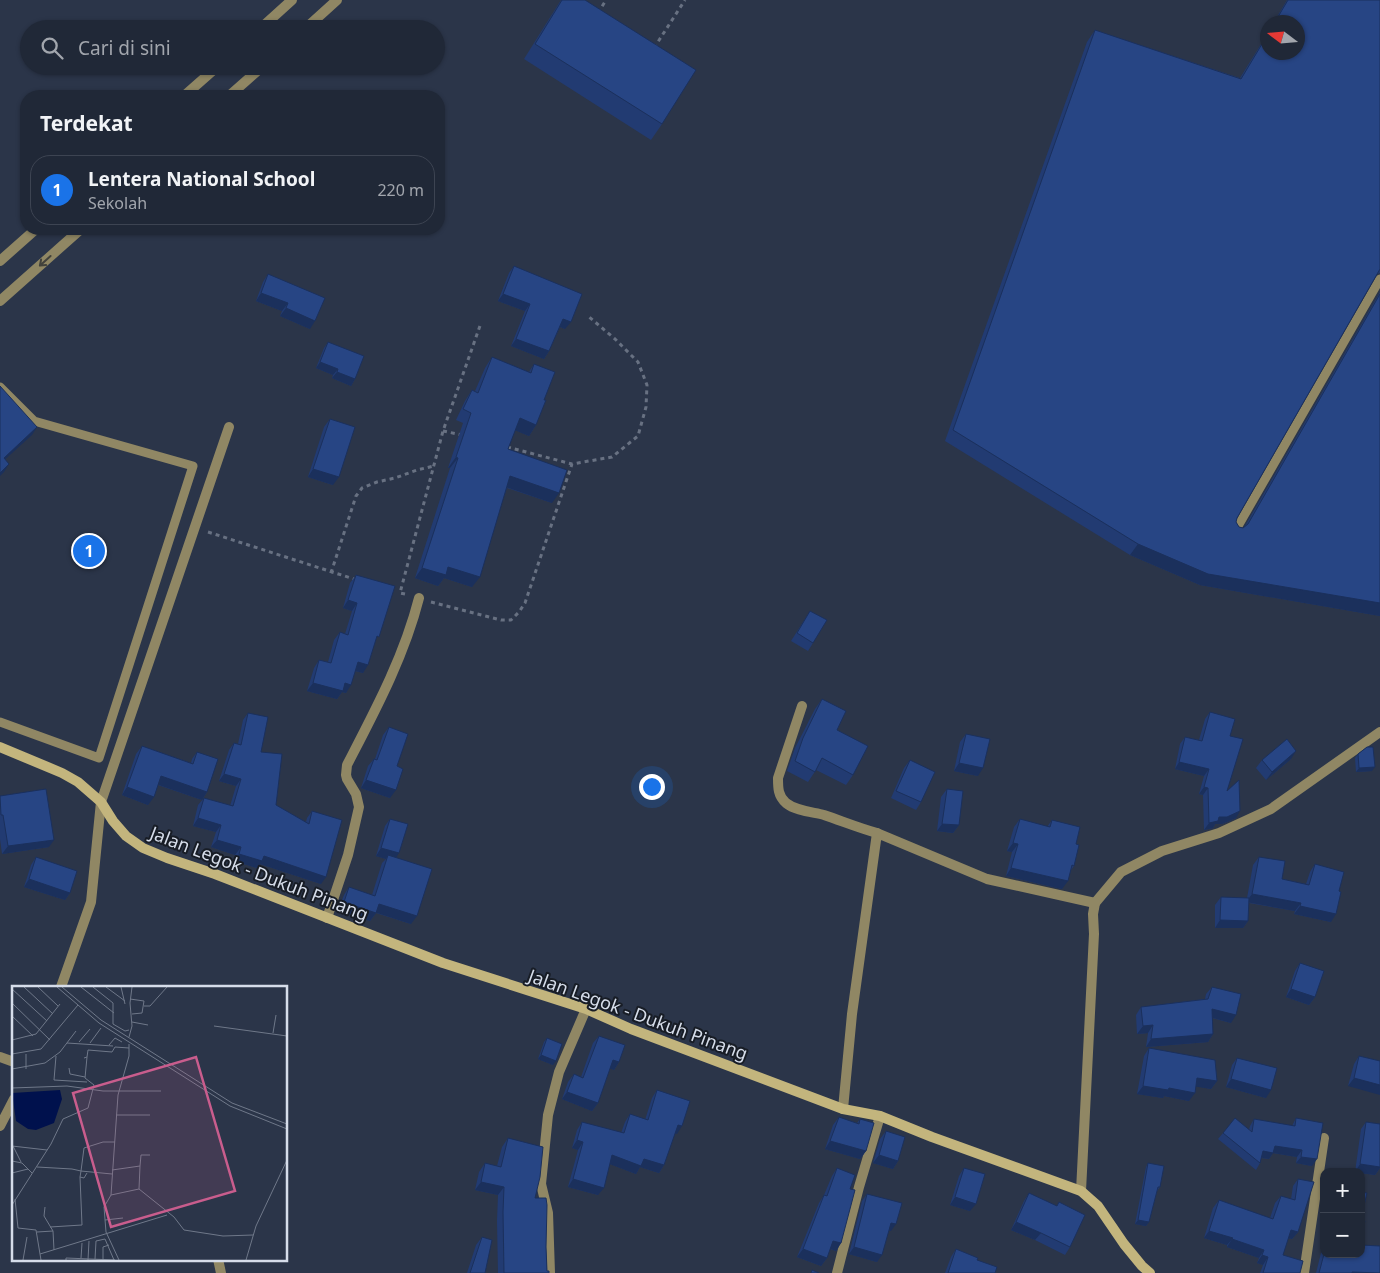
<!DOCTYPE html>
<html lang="id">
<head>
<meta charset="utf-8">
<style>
  body { margin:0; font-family:"Noto Sans",sans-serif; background:#28303f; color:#f1f3f6 }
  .controls { position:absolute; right:15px; bottom:15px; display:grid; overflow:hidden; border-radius:10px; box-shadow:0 1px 4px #0004 }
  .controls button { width:45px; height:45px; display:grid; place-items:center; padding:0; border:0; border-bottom:1px solid #3d4452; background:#202837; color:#f1f3f6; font:25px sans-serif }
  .compass { position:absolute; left:1260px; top:15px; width:45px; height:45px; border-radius:50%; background:#202837; box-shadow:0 1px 4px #0004; rotate:286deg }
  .you { position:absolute; left:651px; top:786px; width:18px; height:18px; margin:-12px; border:4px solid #fff; border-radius:50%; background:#1a73e8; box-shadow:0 0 0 8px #1a73e833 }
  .badge { display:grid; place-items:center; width:32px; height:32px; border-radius:50%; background:#1a73e8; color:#fff; font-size:16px; font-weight:700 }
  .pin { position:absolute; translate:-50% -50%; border:2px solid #fff; box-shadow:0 1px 5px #0006 }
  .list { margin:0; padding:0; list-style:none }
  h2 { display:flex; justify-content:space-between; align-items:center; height:65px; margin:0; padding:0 20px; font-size:21px }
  h2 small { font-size:16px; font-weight:400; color:#a2a6ad }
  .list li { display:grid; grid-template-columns:32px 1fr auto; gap:15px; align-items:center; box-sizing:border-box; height:70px; margin:0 10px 10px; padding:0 10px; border:1px solid #3d4452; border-radius:20px }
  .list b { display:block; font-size:19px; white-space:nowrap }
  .list p { margin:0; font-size:16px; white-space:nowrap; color:#a2a6ad }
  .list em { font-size:16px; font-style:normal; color:#a2a6ad }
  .icon { flex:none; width:28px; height:28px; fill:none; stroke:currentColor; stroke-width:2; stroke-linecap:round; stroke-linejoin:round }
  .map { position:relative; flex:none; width:1380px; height:1273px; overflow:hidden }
  .search { position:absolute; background:#202837; box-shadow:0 1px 4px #0004; left:20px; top:20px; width:425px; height:55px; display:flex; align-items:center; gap:12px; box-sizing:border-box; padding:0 18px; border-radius:28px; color:#a2a6ad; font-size:19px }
  .panel { position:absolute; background:#202837; box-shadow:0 1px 4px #0004; left:20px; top:90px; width:425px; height:145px; border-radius:20px }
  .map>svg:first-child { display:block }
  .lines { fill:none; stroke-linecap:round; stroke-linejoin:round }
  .path { stroke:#687182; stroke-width:3; stroke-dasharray:4 4; stroke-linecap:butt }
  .lane { stroke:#908764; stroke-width:9 }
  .street { stroke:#908764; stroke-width:10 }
  .secondary { stroke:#c3b57d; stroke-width:10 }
  .wall { fill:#223b72 }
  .shaded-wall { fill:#1b305c }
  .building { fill:#274584; stroke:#1b305c }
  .oneway { stroke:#42423c }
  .labels { text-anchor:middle; stroke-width:4; stroke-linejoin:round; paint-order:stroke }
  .street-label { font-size:18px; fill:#d6ddea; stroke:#181d26 }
  .inset-road { fill:none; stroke:#6f7889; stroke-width:1 }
  .view { fill:#c95d8d; fill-opacity:0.15; stroke:#c95d8d; stroke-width:2.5 }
  .inset-edge { fill:none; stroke:#d6ddea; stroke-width:2.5 }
</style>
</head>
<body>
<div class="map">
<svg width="1380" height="1273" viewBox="0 0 1380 1273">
  <rect width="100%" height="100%" fill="#2b3549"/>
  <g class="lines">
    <g class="path">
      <path d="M598,13L606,0"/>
      <path d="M654,48L685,0"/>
      <path d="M443,431L462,435"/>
      <path d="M507,447L572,464L612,457L638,436L646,407L647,385L638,362L615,339L588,316"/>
      <path d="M208,532L357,580"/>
      <path d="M331,573L356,496L362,488L377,482L395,478L417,470L434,466"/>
      <path d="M405,594L400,593L443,431L481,323"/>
      <path d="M431,602L501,620H511L519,612L525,603L572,464"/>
    </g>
    <g class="lane">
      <path d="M0,387L34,421L193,466L99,758L0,722"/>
      <path d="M1234,533L1380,279"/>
    </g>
    <g class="street">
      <path d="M260,29L292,0"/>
      <path d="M305,29L337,0"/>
      <path d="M184,96L218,66"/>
      <path d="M229,96L263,66"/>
      <path d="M0,261L36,229"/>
      <path d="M0,301L81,229"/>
      <path d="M802,706L778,778C778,788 778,796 786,803C796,811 812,812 824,815C842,821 859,828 877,833"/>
      <path d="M1095,903L1121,872L1162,851L1219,833L1271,809L1380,732"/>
      <path d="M327,918L348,855L359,807L356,794L347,779L346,775L347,765C375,711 404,657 419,598"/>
      <path d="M61,987L91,902L101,802L229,427"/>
      <path d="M0,1057L14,1062"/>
      <path d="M843,1109L852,1014L877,833L987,879L1095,903L1093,914L1094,934L1081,1191"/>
      <path d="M0,1126L14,1099"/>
      <path d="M218,1259L221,1273"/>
      <path d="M550,1273L548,1213L541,1184L548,1115L559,1072L586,1009"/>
      <path d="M837,1273L859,1187L880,1116"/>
      <path d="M1304,1273L1324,1138"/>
    </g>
    <path class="secondary" d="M0,747L62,773L78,782L101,802L113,821L126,836L143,848L167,858L215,874L443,963L586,1009L631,1029L843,1109L880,1116L932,1137L1081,1191L1098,1206L1124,1244L1142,1266L1150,1273"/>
  </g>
  <g class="wall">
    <path d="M561,0H585L662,124L651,140L524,59Z"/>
    <path d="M1287,0H1380V273L1377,274L1237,518L1236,522L1239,527L1243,528L1245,526L1380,292V616L1200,585L1130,555L945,441L1087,42L1095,30L1240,78L1268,33V52L1298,22H1274Z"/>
    <path d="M514,266L565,329L560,327L549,351L544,359L511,346L525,311L498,301L509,273Z"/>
    <path d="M268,274L310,329L280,316L282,311L256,301L263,282Z"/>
    <path d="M328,342L355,379L351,386L332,378L333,375L316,368L324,348Z"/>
    <path d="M492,357L529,372L534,364L544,400L536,425L529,436L515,430L508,449L552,503L507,488L472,587L444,578L438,586L415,578L450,468H448L463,423L456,420L465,401L472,390L475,391L485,368Z"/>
    <path d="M330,419L333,485L308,477L324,427Z"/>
    <path d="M356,575L375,643L363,673L355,671L346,693L342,692L337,699L307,691L314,668L319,660L328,662L334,640L340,632L345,634L352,611L343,608L350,583Z"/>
    <path d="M810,611L813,643L808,651L791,641Z"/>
    <path d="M822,699L837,730L853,775L846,785L816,770L808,782L787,771L795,748L815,709Z"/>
    <path d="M1210,712L1230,736L1227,791L1236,818L1222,824H1215L1213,828L1204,830L1203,795L1199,794L1204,776L1175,769L1180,744L1185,737L1199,740L1205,719Z"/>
    <path d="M248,713L261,752L276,805L306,822L307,818L312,811L321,884L260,864L257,868L234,861L235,855L211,847L216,832L193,826L198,805L204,798L230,806L236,786L219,781L229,750L234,743L238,744L243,720Z"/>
    <path d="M389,727L397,766L390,798L361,788L368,766L374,759H375L383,735Z"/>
    <path d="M966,734L978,776L954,771L960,742Z"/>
    <path d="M142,746L191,763L192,759L197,752L207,792L202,800L158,785L148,805L122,795L136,754Z"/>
    <path d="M1358,754L1372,771L1356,772L1355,758Z"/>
    <path d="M1291,759L1266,780L1256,768L1262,760Z"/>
    <path d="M910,760L921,802L916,810L891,798L904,768Z"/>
    <path d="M947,789L959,825L953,833L937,831L941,797Z"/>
    <path d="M0,796L49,847L2,854L0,839Z"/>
    <path d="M390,819L396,858L411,924L376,913L370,921L338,910L344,895L349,887L372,895L382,863L386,859L376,856L385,826Z"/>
    <path d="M1020,819L1047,827L1052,820L1076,844L1074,866L1071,870L1062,889L1006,876L1012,852L1007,851L1014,827Z"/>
    <path d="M36,857L70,893L65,900L24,887L31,865Z"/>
    <path d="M1259,857L1282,879L1306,884L1310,872L1315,864L1331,922L1294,914L1295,911L1249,903L1248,921L1243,928H1215V905L1221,897L1247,898L1253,865Z"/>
    <path d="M1300,963L1315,997L1309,1005L1286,997L1295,971Z"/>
    <path d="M1212,987L1231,1023L1212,1018L1213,1034L1208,1042L1146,1047L1148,1033L1137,1034L1136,1015L1141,1007L1205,999L1206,994Z"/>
    <path d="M599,1036L619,1062L614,1070L610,1068L598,1103L592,1111L562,1099L568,1082L574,1074L581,1077L593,1043Z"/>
    <path d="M547,1038L553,1065L538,1059L544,1042Z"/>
    <path d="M1149,1048L1217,1081L1211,1089L1196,1086L1189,1101L1164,1096L1163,1098L1137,1094L1144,1056Z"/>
    <path d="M1359,1056L1380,1061L1348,1086L1354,1064Z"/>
    <path d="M1237,1058L1266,1098L1226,1087L1232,1065Z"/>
    <path d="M657,1090L677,1134L675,1133L664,1165L659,1173L640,1167L636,1174L610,1164L598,1195L568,1187L578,1150L572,1148L577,1130L582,1122L621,1133L625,1122L630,1114L645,1120L652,1098Z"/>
    <path d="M839,1117L857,1123L860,1119L866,1151L860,1159L825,1149L833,1125Z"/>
    <path d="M1296,1118L1312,1166L1296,1163L1297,1157L1273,1153L1269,1159L1261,1158L1260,1163L1256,1170L1218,1139L1223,1133L1249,1130L1250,1126L1254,1119L1292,1126Z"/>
    <path d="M1366,1122L1380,1124V1168L1375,1175L1361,1173V1172H1355L1361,1129Z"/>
    <path d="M886,1131L898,1161L893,1169L873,1163L880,1139Z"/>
    <path d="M508,1138L535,1198L546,1247L547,1271L549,1273H498L497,1221L498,1195L475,1190L479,1172L485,1163L497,1166L502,1147Z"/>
    <path d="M1148,1163L1160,1187L1157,1191L1149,1222L1146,1226L1135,1224L1146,1167Z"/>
    <path d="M837,1168L850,1189L841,1243L836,1251L830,1249L827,1258L821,1266L797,1257L819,1203L824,1195L832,1176Z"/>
    <path d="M964,1168L970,1211L950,1205L959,1176Z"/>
    <path d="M1298,1179V1232L1292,1239L1288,1238L1283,1255L1300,1273H1260L1263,1265L1257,1263L1259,1258L1227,1247V1245L1204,1238L1213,1208L1219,1200L1270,1218L1275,1203L1281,1196L1291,1199L1293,1186Z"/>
    <path d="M1029,1193L1057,1206L1059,1202L1070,1247L1065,1255L1035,1240L1011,1230L1024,1201Z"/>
    <path d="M867,1194L891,1231H889L877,1262L849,1254L862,1201Z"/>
    <path d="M482,1237L485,1273H467L476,1245Z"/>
    <path d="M1324,1241V1254L1380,1273H1316Z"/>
    <path d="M956,1249L977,1260L995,1273H945L951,1257Z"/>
  </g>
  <g class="shaded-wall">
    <path d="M261,293L288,303L282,311L256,301Z"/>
    <path d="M503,294L530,304L525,311L498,301Z"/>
    <path d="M286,308L315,321L310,329L280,316Z"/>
    <path d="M563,319L571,322L565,329L558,326Z"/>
    <path d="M516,339L549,351L544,359L511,346Z"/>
    <path d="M320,362L338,369L333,375L316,368Z"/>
    <path d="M337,372L355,379L351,386L332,378Z"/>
    <path d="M520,418L536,425L529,436L512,429Z"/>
    <path d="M37,427L32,435L0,464L4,458Z"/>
    <path d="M456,457L458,458L450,468H448Z"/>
    <path d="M9,464L4,472L0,476V473Z"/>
    <path d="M313,469L339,477L333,485L308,477Z"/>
    <path d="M510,476L559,493L552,503L503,486Z"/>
    <path d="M1138,544L1380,603V616L1200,585L1130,555Z"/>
    <path d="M448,567L480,577L472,587L444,578L438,586L415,578L422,568Z"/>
    <path d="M348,600L357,603L352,611L343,608Z"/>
    <path d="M358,662L368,665L363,673L352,670Z"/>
    <path d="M313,683H345L351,685L346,693L342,692L337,699L307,691Z"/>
    <path d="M1296,751L1291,759L1266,780L1272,772Z"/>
    <path d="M1179,762L1209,769L1204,776L1175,769Z"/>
    <path d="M959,763L983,768L978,776L954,771Z"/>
    <path d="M1375,767L1372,771L1356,772L1359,768Z"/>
    <path d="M224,774L241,779L236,786L219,781Z"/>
    <path d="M161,776L207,792L202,800L156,784Z"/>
    <path d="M366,780L396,790L390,798L361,788Z"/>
    <path d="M127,787L154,797L148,805L122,795Z"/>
    <path d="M1204,787L1208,788L1203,795L1199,794Z"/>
    <path d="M1240,811L1236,818L1222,824H1215L1213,828L1204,830L1209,823L1219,817Z"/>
    <path d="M198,818L221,825L216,832L193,826Z"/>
    <path d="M942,824L959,825L953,833L937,831Z"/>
    <path d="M54,840L49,847L2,854L8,846Z"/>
    <path d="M217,840L241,847L235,855L211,847Z"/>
    <path d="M1013,843L1018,844L1012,852L1007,851Z"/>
    <path d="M381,848L399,853L394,861L388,855L386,859L376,856Z"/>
    <path d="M239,854L264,856L326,877L321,884L260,864L257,868L234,861Z"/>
    <path d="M1011,868L1068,881L1062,889L1006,876Z"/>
    <path d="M29,879L70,893L65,900L24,887Z"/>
    <path d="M1252,894L1301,903L1295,911L1246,902Z"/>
    <path d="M344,902L376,913L370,921L338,910Z"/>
    <path d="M379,904L417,916L411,924L374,912Z"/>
    <path d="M1300,906L1336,914L1331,922L1294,914Z"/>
    <path d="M1220,920L1248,921L1243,928H1215Z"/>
    <path d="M1291,989L1315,997L1309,1005L1286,997Z"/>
    <path d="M1212,1009L1236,1015L1231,1023L1206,1016Z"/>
    <path d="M1153,1025L1148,1033L1137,1034L1143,1026Z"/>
    <path d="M1213,1034L1208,1042L1146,1047L1151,1039Z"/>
    <path d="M541,1055L556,1061L553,1065L538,1059Z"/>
    <path d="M613,1060L619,1062L614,1070L608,1068Z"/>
    <path d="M1197,1078L1217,1081L1211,1089L1192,1086Z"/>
    <path d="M1354,1078L1380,1085V1095L1348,1086Z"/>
    <path d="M1231,1079L1271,1090L1266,1098L1226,1087Z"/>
    <path d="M1143,1086L1169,1088L1195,1093L1189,1101L1164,1096L1163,1098L1137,1094Z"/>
    <path d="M567,1092L598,1103L592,1111L562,1099Z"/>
    <path d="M678,1125L682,1126L677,1134L672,1132Z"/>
    <path d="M577,1140L583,1142L578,1150L572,1148Z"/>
    <path d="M830,1141L866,1151L860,1159L825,1149Z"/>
    <path d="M1275,1146L1302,1150L1297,1157L1273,1153L1269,1159L1258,1157L1263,1151Z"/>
    <path d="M612,1155L644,1159L664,1165L659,1173L640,1167L636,1174L607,1163Z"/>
    <path d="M879,1155L898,1161L893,1169L873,1163Z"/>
    <path d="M1301,1157L1317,1159L1312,1166L1296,1163Z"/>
    <path d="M1360,1164L1380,1167V1168L1375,1175L1361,1173V1172H1355Z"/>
    <path d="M573,1179L604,1188L598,1195L568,1187Z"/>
    <path d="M481,1182L504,1187L498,1195L475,1190Z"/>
    <path d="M955,1197L976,1204L970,1211L950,1205Z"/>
    <path d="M1138,1220L1149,1222L1146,1226L1135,1224Z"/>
    <path d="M1016,1222L1041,1233L1035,1240L1011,1230Z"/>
    <path d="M891,1223L896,1224L891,1231L886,1230Z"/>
    <path d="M1291,1230L1298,1232L1292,1239L1286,1238Z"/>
    <path d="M1209,1231L1233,1238L1227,1245L1204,1238Z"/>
    <path d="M1232,1239L1264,1250L1259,1258L1227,1247Z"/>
    <path d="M833,1241L841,1243L836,1251L828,1248Z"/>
    <path d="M854,1247L882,1255L877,1262L849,1254Z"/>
    <path d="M803,1249L827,1258L821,1266L797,1257Z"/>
    <path d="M1262,1255L1268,1257L1263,1265L1257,1263Z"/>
    <path d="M1352,1272L1380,1273H1351Z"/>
  </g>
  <g class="building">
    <path d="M562,0H585L696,70L662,124L535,44Z"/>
    <path d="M1288,0H1380V269L1237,518L1236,522L1239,527L1243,528L1248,524L1380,294V603L1208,574L1138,544L953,430L1095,30L1241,79L1268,34V52H1298V22H1275Z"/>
    <path d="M514,266L582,294L571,322L563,319L549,351L516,339L530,304L503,294Z"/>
    <path d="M268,274L325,298L315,321L286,308L288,303L261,293Z"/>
    <path d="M328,342L364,356L355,379L337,372L338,369L320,362Z"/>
    <path d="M492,357L531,373L534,364L555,372L544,400H546L536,425L520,418L508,449L567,470L559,493L510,476L480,577L448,567L446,575L422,568L458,458L456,457L471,413L463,409L472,390L478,393Z"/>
    <path d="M0,386L37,427L4,458L9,464L0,473Z"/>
    <path d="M330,419L355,427L339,477L313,469Z"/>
    <path d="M356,575L395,586L379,637L377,636L368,665L358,662L351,685L345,683L343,691L313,683L319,660L331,663L340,632L348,635L357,603L348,600Z"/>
    <path d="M810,611L827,620L813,643L797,633Z"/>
    <path d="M822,699L846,711L837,730L868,746L853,775L822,758L815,772L795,761L803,738Z"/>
    <path d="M1210,712L1235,719L1230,736L1243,739L1227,791L1239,780L1240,811L1227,817H1219L1218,821L1209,823L1208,788L1204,787L1209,769L1179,762L1185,737L1202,741Z"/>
    <path d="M248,713L268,717L261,752L282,754L276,805L309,824L312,811L342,820L326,877L264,856L262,861L239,854L241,847L217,840L221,825L198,818L204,798L233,806L241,779L224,774L234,743L241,745Z"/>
    <path d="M389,727L408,734L397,766L403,769L396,790L366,780L374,759L377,760Z"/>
    <path d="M966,734L990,739L983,768L959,763Z"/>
    <path d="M1287,739L1296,751L1272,772L1262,760Z"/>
    <path d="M142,746L193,764L197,752L218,759L207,792L161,776L154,797L127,787Z"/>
    <path d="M1367,747H1373L1375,767L1359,768L1358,754Z"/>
    <path d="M910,760L935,772L921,802L896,791Z"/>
    <path d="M46,789L54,840L8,846L3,815H1L0,796Z"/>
    <path d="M947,789L963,791L959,825L942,824Z"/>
    <path d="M390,819L408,824L399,853L381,848Z"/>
    <path d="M1020,819L1050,827L1052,820L1080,827L1076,844L1079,845L1074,866L1072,865L1068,881L1011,868L1018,844L1013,843Z"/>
    <path d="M388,855L432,869L417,916L379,904L376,913L344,902L349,887L375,896Z"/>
    <path d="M36,857L77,871L70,893L29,879Z"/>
    <path d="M1259,857L1285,861L1282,879L1309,885L1315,864L1344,872L1339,891L1341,892L1336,914L1300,906L1301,903L1252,894Z"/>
    <path d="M1221,897L1249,898L1248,921L1220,920Z"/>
    <path d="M1300,963L1324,971L1315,997L1291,989Z"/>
    <path d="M1212,987L1241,994L1236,1015L1212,1009L1213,1034L1151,1039L1153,1025L1143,1026L1141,1007L1208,999Z"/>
    <path d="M599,1036L625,1045L619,1062L613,1060L598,1103L567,1092L574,1074L583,1078Z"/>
    <path d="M547,1038L562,1044L556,1061L541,1055Z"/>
    <path d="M1149,1048L1215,1060L1217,1081L1197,1078L1195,1093L1169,1088L1168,1090L1143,1086Z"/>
    <path d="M1359,1056L1380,1061V1085L1354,1078Z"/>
    <path d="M1237,1058L1277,1068L1271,1090L1231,1079Z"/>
    <path d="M657,1090L690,1101L682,1126L678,1125L664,1165L644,1159L641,1166L612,1155L604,1188L573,1179L583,1142L577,1140L582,1122L624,1133L630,1114L648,1120Z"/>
    <path d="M839,1117L859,1124L860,1119L874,1123L866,1151L830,1141Z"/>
    <path d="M1235,1118L1252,1132L1254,1119L1295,1126L1296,1118L1323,1123L1317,1159L1301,1157L1302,1150L1275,1146L1273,1153L1263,1151L1260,1163L1223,1133Z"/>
    <path d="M1366,1122L1380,1124V1167L1360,1164Z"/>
    <path d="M886,1131L905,1137L898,1161L879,1155Z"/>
    <path d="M508,1138L543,1147L540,1177L535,1198H546L547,1205L546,1247L547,1271H549V1273H504L503,1212L504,1187L481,1182L485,1163L501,1167Z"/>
    <path d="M1148,1163L1164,1166L1160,1187H1158L1149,1222L1138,1220Z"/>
    <path d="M837,1168L855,1175L850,1189L855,1190L841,1243L833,1241L827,1258L803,1249L824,1195L827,1196Z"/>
    <path d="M964,1168L985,1174L976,1204L955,1197Z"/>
    <path d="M1298,1179L1314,1182L1298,1232L1291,1230L1283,1255L1303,1261L1300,1273H1263L1268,1257L1262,1255L1264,1250L1232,1239L1233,1238L1209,1231L1219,1200L1273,1219L1281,1196L1295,1200Z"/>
    <path d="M1361,1192L1367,1193L1361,1218Z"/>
    <path d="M1029,1193L1057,1206L1059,1202L1085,1215L1070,1247L1041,1233L1016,1222Z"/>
    <path d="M867,1194L902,1203L896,1224L891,1223L882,1255L854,1247Z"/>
    <path d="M1361,1220L1365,1221L1361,1235Z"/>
    <path d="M482,1237L492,1240L485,1273H470Z"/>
    <path d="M1361,1245L1380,1246V1273L1352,1272V1273H1319L1324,1254H1361Z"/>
    <path d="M956,1249L978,1258L977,1260L997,1267L995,1273H948Z"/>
    <path d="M812,1270L819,1273H811Z"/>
  </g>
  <defs><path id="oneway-shaft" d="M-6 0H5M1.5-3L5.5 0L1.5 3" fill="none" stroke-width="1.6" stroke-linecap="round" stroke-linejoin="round" transform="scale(1.25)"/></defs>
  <use class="oneway" href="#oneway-shaft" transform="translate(45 261) rotate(138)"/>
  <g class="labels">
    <g class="street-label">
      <text transform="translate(259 874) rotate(21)" y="6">Jalan Legok - Dukuh Pinang</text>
      <text transform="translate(638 1015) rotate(20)" y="6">Jalan Legok - Dukuh Pinang</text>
    </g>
  </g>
  <g transform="translate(12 986)">
    <rect width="275" height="275" fill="#2b3549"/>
    <path d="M48,104L50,113L42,137L24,144L16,143L4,135L0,107Z" fill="#00114d"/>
    <path class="inset-road" d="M12,1L41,28M26,1L46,20M45,1L87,37L218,120L275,143M50,1L89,34L220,117L275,138M69,1L102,27M81,1L101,17M94,1L113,15M109,1L113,18M0,3L35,35M118,13L132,15L130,27L120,28M0,17L38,54M101,17V38M132,20H138L155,1M0,30L21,50M120,36L136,39M101,38L113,45L117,44M202,40L275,50M261,47L264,29M117,51L120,40L118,17L120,1M0,54L24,48L48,18M67,56L78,43M55,57L101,60M78,57L89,42M97,59L103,52L110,56M0,68L29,63L66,19M44,70L42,94L75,96M72,72L75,71L76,64L100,66L103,61L117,62M57,82L58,88L73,91M0,83L33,77L48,66L64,45M14,83V68M0,102L55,100L91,105H149M104,129H138M0,160L35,164M1,160L9,176M0,175L10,177L20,187M128,180L129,169H138M25,181L60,183L69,185L68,191L72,192L75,187M0,187L16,183M100,188L69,185L72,162L91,156H103M127,203L162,231L172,244L211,250L241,249M99,209L127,203L128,180L100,184M3,213L6,242L24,244L29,274M0,219L39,158L51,133L76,122L82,99L73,92L75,71M93,234L111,232M38,241L70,239L68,191M41,245L42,264M25,246L41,245L32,230L33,221M28,268L155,229M69,272L70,257M83,273L84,255L93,253L102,274M11,274L15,251M54,274V272L103,274M76,274L77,255M91,274V261L97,259M107,274L94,246L92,221L99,209L106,109L117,70V58M234,274L244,240L275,174"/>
    <path class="view" d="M184,71L223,205L99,241L61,107Z"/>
    <rect width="275" height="275" class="inset-edge"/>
  </g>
</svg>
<div class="controls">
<button>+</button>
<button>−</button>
</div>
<svg class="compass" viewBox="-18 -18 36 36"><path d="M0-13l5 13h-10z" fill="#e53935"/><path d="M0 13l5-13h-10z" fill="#a2a6ad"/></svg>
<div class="you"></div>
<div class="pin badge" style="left:89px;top:551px">1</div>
<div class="search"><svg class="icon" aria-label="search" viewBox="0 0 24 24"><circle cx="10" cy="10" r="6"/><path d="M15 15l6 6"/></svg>Cari di sini</div>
<section class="panel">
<h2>Terdekat<small></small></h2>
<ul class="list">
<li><span class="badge">1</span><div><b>Lentera National School</b><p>Sekolah</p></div><em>220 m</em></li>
</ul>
</section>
</div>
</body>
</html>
